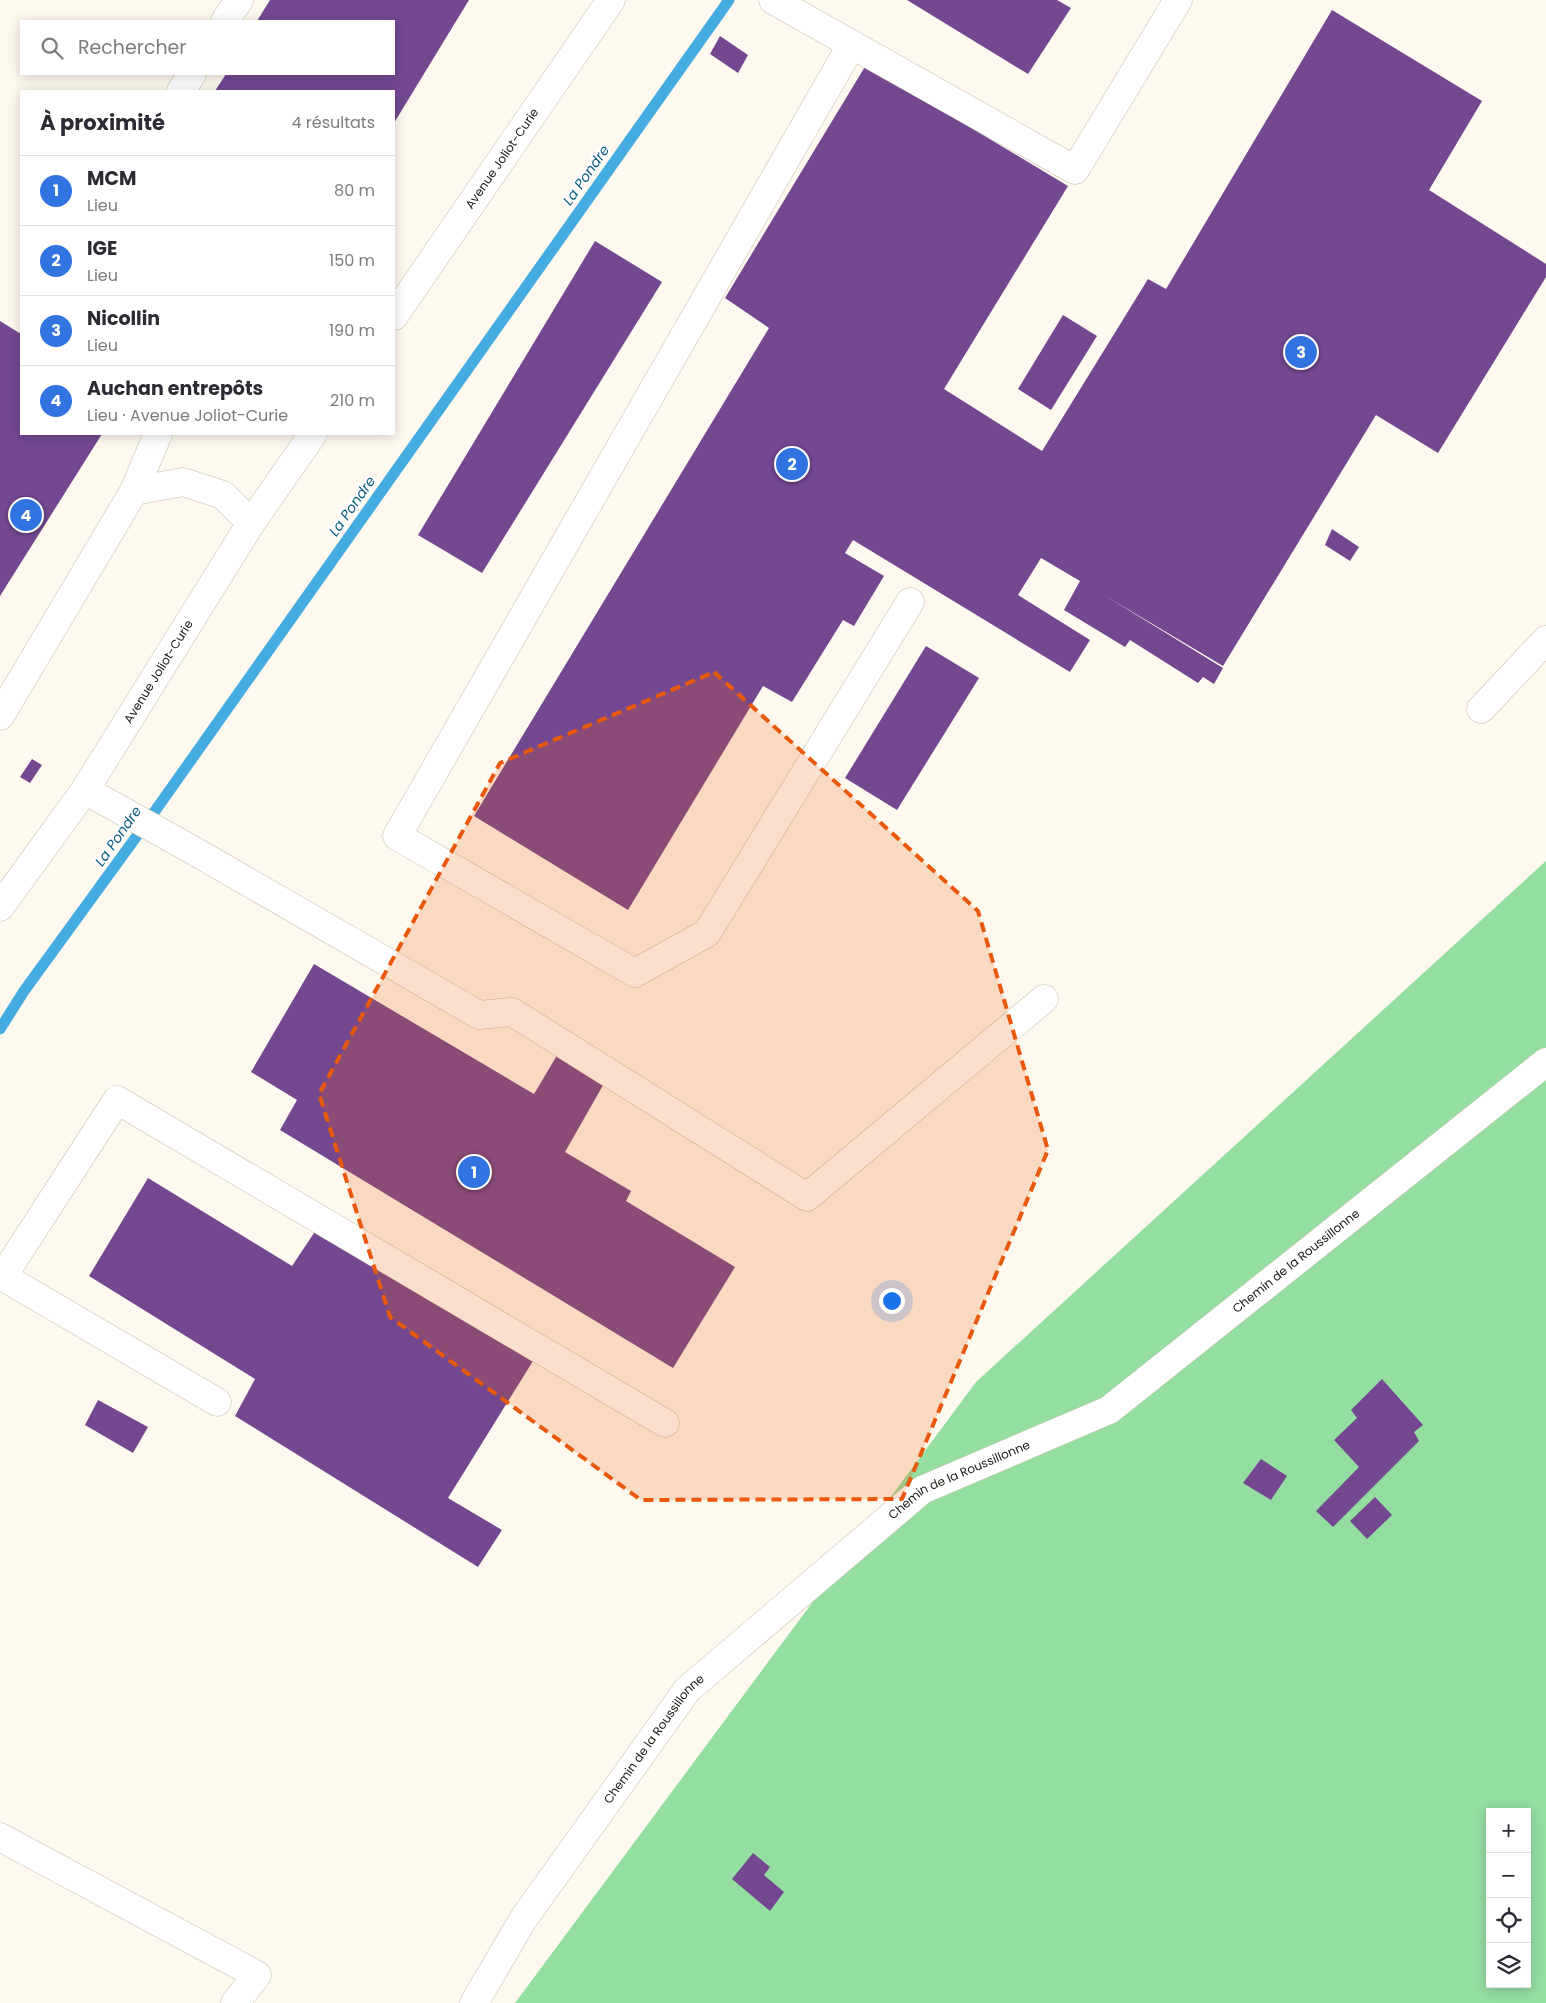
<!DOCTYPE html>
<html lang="fr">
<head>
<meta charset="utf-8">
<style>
  body { margin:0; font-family:Poppins,sans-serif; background:#f7f7f7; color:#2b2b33 }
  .controls { position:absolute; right:15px; bottom:15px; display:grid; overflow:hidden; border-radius:0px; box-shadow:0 2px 12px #0003 }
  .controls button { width:45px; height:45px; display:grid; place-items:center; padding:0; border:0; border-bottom:1px solid #e1e1e2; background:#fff; color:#2b2b33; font:25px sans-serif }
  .you { position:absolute; left:891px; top:1300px; width:18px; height:18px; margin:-12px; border:4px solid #fff; border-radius:50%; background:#1a73e8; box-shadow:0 0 0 8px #1a73e833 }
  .badge { display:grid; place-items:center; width:32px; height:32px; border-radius:50%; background:#3174e1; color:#fff; font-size:16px; font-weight:700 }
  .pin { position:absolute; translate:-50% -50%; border:2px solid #fff; box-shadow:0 1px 5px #0006 }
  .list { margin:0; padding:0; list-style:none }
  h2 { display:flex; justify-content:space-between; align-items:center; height:65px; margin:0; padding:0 20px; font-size:21px }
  h2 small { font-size:16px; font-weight:400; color:#7c7c81 }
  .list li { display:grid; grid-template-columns:32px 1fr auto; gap:15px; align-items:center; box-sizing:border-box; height:70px; padding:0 20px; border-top:1px solid #e1e1e2 }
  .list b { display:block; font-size:19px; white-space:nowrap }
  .list p { margin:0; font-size:16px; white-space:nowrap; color:#7c7c81 }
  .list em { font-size:16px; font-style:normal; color:#7c7c81 }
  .icon { flex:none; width:28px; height:28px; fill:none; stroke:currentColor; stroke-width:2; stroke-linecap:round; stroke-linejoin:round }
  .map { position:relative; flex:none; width:1546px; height:2003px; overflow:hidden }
  .search { position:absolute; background:#fff; box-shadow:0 2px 12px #0003; left:20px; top:20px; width:375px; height:55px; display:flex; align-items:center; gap:12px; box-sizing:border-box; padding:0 18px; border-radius:0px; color:#7c7c81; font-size:19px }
  .panel { position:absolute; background:#fff; box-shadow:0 2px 12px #0003; left:20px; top:90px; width:375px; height:345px; border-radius:0px }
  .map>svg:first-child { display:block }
  .green { fill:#95dea2; fill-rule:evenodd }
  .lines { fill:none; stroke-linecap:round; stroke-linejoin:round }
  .stream { stroke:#45ace1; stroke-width:11 }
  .building { fill:#734891 }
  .minor-casing { stroke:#c6bead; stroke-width:29 }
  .minor { stroke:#fff; stroke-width:28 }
  .marked { fill:#e8590c; fill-opacity:0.2; stroke:#e8590c; stroke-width:4; stroke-dasharray:10 6; stroke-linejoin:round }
  .labels { text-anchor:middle; stroke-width:5; stroke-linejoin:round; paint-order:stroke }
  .street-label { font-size:12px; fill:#1c1913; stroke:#fff }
  .water-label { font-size:14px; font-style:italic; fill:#0a5c7f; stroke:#fff }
</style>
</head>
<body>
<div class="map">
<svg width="1546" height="2003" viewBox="0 0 1546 2003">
  <rect width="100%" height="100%" fill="#fef9ef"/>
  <path class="green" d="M1546,861V2003H515L976,1382ZM1490,1812H1527V1984H1490Z"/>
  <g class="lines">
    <path class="stream" d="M0,1029L24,991L155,811L729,0"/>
  </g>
  <g class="building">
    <path d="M270,0H469L394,123V91H215L226,74H394V21H257Z"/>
    <path d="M907,0H1057L1071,8L1028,74Z"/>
    <path d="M1332,10L1482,101L1429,190L1546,264V277L1438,453L1376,415L1223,666L1104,595L1223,668L1214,684L1203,677L1198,683L1130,640L1125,647L1064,610L1080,581L1041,558L1018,595L1090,640L1070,672L853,540L845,553L884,576L854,626L843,620L792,702L763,686L628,910L474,816L769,328L725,298L866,65L1068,186L944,389L1042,451L1148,279L1166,289Z"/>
    <path d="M720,36L748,55L738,73L710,54Z"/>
    <path d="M595,241L662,282L482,573L418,535Z"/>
    <path d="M1063,315L1097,336L1051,410L1018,389Z"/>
    <path d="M0,321L21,334V434H102L0,596Z"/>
    <path d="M1332,529L1359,547L1350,561L1325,545Z"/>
    <path d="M926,646L979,678L897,810L845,778Z"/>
    <path d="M32,759L42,765L30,783L20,777Z"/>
    <path d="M314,964L534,1094L559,1052L606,1080L565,1152L631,1191L626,1201L735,1267L673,1368L280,1130L297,1100L251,1072Z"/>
    <path d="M148,1178L292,1266L318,1227L533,1361L448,1498L502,1530L478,1567L235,1416L255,1379L89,1276Z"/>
    <path d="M1382,1379L1423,1425L1414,1432L1419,1441L1333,1527L1316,1511L1359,1467L1334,1440L1357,1418L1351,1410Z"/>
    <path d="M98,1400L148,1427L133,1453L85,1425Z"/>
    <path d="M1261,1459L1287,1476L1271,1500L1243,1483Z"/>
    <path d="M1375,1497L1392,1515L1367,1539L1350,1521Z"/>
    <path d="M753,1853L770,1867L764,1875L784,1892L770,1911L732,1879Z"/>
  </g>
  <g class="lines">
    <g class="minor-casing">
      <g id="minor">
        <path d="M773,0L1075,170L1178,0"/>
        <path d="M225,21L239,0"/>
        <path d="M852,44L397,836L635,973L707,933L910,602"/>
        <path d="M181,91L192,74"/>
        <path id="s1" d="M394,316L611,0"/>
        <path d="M134,491L183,482L223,495L251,523"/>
        <path d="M1481,709L1546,640"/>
        <path d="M0,716L134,491L158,434"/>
        <path d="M85,790L196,852L479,1015L512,1012L807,1197L1044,999"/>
        <path id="s2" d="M0,907L85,790L251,523L313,434"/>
        <path d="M0,1275L217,1402"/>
        <path d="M3,1276L117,1100L665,1423"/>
        <path d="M0,1837L257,1975L235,2003"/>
        <path id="s3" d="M474,2003L524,1918L687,1690L922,1490L1109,1410L1546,1062"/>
      </g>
    </g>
    <use href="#minor" class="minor"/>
  </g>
  <path class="marked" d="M714,672L978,911L1048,1150L902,1499L641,1500L390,1317L319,1094L500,763Z"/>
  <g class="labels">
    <g class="street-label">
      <text dy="4" stroke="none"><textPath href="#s1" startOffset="191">Avenue Joliot-Curie</textPath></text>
      <text dy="4" stroke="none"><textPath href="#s2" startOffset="284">Avenue Joliot-Curie</textPath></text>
      <text dy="4" stroke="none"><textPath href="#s3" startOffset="1130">Chemin de la Roussillonne</textPath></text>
      <text dy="4" stroke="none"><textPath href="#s3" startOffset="725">Chemin de la Roussillonne</textPath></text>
      <text dy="4" stroke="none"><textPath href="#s3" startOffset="320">Chemin de la Roussillonne</textPath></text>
    </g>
    <g class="water-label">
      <text transform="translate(586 175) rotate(-55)" y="5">La Pondre</text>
      <text transform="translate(352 506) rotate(-55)" y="5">La Pondre</text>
      <text transform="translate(118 836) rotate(-55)" y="5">La Pondre</text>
    </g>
  </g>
</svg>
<div class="controls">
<button>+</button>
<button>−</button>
<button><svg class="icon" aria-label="locate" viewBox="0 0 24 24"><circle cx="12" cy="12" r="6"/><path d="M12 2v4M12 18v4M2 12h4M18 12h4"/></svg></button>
<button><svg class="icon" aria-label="layers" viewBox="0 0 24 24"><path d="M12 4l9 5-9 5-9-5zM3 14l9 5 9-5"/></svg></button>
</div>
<div class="you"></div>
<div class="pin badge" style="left:474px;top:1172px">1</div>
<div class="pin badge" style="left:792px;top:464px">2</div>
<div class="pin badge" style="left:1301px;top:352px">3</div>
<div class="pin badge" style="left:26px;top:515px">4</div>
<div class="search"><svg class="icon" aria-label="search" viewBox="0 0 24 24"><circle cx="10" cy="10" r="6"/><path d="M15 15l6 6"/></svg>Rechercher</div>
<section class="panel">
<h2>À proximité<small>4 résultats</small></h2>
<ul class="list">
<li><span class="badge">1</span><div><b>MCM</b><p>Lieu</p></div><em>80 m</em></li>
<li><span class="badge">2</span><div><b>IGE</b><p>Lieu</p></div><em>150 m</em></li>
<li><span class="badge">3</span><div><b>Nicollin</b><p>Lieu</p></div><em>190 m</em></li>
<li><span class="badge">4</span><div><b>Auchan entrepôts</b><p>Lieu · Avenue Joliot-Curie</p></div><em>210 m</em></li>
</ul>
</section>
</div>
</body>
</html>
